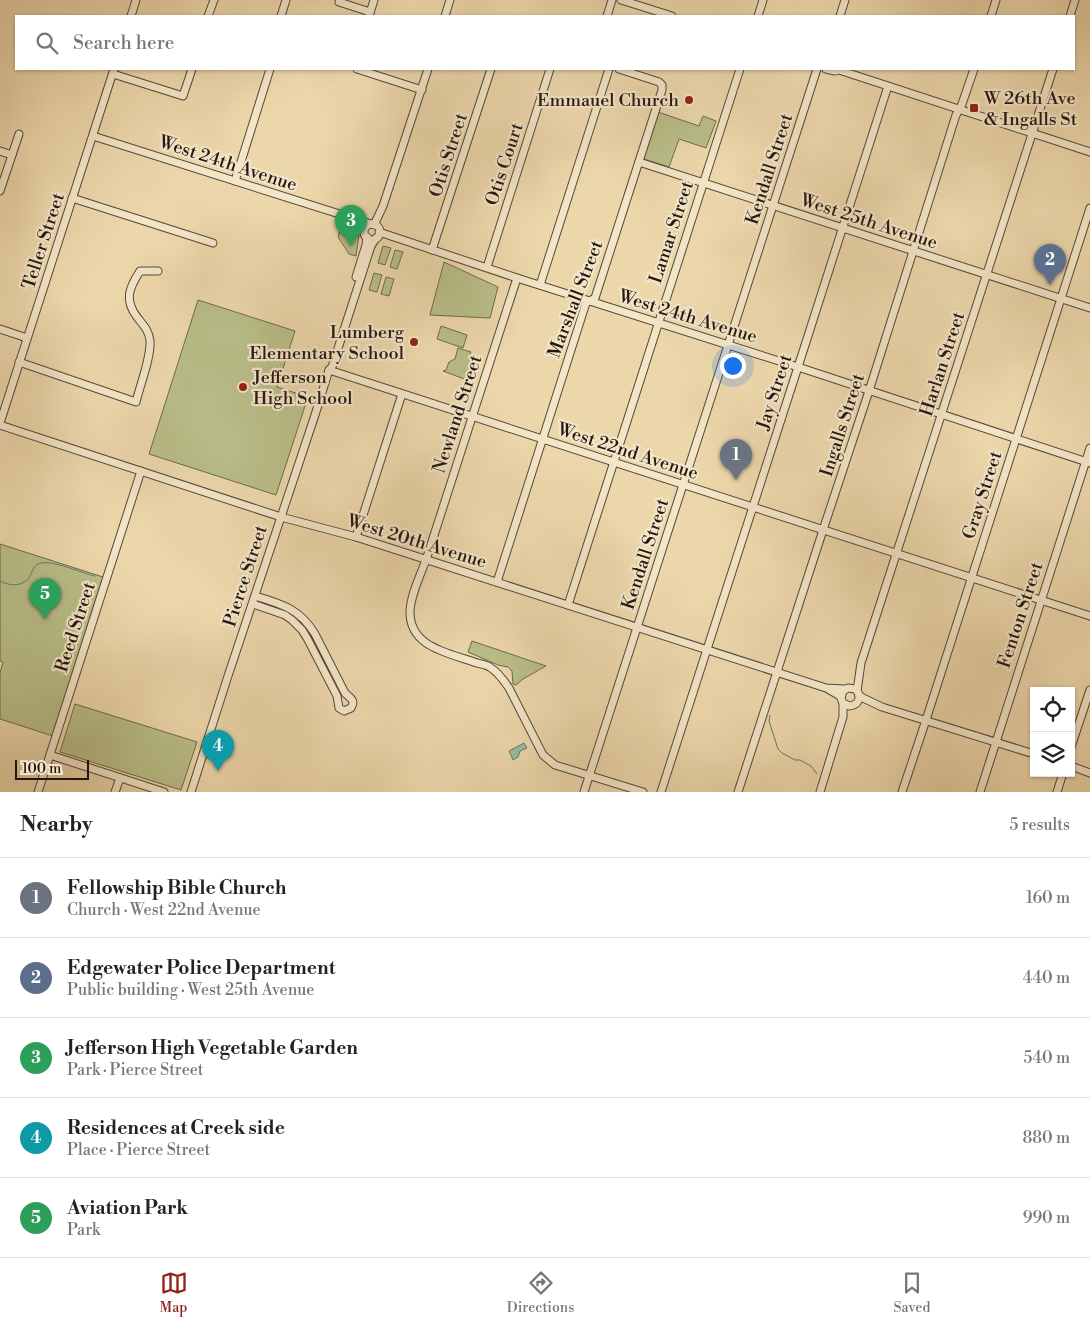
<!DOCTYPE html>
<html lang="en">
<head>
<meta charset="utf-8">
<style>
  body { margin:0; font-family:"Libre Bodoni",serif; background:#f2f2f2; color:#222 }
  .controls { position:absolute; right:15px; bottom:15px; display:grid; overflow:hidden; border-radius:0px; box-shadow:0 1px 4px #0004 }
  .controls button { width:45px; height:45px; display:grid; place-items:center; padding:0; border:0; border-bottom:1px solid #e0e0e0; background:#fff; color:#222; font:25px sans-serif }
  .scale { position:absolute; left:15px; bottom:12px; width:74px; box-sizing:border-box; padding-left:5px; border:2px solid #24170f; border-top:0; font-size:14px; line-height:18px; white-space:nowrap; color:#24170f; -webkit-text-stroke:4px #f3e5c8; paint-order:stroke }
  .you { position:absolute; left:732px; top:365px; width:18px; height:18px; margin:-12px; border:4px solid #fff; border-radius:50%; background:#1a73e8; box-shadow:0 0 0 8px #1a73e833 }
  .badge { display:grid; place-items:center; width:32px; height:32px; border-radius:50%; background:#8f2418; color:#fff; font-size:16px; font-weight:700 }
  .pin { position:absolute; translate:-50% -41px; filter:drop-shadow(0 1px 2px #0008) }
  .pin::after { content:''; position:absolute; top:26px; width:18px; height:15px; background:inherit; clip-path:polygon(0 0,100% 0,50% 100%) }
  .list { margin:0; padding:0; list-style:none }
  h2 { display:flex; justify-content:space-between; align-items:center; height:65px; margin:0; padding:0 20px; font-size:21px }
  h2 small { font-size:16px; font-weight:400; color:#767676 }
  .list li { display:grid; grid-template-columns:32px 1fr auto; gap:15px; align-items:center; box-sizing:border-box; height:80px; padding:0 20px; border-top:1px solid #e0e0e0 }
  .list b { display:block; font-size:19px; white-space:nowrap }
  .list p { margin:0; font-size:16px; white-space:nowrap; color:#767676 }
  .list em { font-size:16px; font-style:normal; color:#767676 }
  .icon { flex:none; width:28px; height:28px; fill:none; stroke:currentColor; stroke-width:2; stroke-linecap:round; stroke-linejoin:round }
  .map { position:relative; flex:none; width:1090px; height:792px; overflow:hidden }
  .search { position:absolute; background:#fff; box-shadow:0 1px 4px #0004; left:15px; right:15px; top:15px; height:55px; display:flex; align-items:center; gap:12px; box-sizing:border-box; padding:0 18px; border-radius:0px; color:#767676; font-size:19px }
  .sheet { height:465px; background:#fff }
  nav { display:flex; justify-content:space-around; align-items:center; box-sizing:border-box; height:70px; border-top:1px solid #e0e0e0; background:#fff; font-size:14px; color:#767676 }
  nav a { display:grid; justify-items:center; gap:2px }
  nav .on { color:#8f2418 }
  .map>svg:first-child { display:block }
  .green { fill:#b9be88; stroke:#6e6a4c }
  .water { fill:#99baa6; stroke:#6a796a }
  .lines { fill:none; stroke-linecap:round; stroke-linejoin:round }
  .stream { stroke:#6a796a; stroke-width:1 }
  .minor-casing { stroke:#564736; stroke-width:9 }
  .minor { stroke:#f3e5c8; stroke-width:7 }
  .poi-dot { fill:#8f2418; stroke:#f3e5c8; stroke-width:2 }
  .labels { text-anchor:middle; stroke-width:4.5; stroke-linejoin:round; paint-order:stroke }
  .poi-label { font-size:18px; fill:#24170f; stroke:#f3e5c8; text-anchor:start }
  .street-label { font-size:18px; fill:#24170f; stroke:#f3e5c8 }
</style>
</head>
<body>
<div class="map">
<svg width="1090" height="792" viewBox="0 0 1090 792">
  <rect width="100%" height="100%" fill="#ecd7ab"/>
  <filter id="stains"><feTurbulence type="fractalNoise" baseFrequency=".004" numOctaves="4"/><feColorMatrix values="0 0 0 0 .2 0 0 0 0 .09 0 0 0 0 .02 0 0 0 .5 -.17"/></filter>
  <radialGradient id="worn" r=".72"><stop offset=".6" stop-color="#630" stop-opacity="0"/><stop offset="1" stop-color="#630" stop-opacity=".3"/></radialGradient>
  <g class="green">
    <path d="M658,112L699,126L703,116L716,121L706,148L679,139L669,167L644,159V155Z"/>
    <path d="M342,224L359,235L356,256L349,254L338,237Z"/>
    <path d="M383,246L391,248L385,265L378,263Z"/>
    <path d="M395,250L403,252L397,269L390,267Z"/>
    <path d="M444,262L498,287L490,318L430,315Z"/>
    <path d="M374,273L382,275L377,292L369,290Z"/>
    <path d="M386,277L394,279L389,296L381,294Z"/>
    <path d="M198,300L295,331L277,387L308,397L276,495L149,454Z"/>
    <path d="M441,326L467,335L463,348L437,339Z"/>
    <path d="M458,348L471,352L469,356L471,358L477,360L475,368L476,373L472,374L467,380L443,371L446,370L449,362L455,359Z"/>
    <path d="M0,544L103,577L53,736L0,719V673L3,662L0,661Z"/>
    <path d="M472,641L546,666L523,679L516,685L513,684L512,671L508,667L498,665L468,652Z"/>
    <path d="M75,704L197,742L181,790L60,752Z"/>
  </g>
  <path class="water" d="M524,743L527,748L520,751L518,757L513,760L509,751Z"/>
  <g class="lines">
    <g class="stream">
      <path d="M0,581C10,586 21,587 29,578C33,572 32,565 41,563C53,560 81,573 95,576"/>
      <path d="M770,715L769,721L778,749L782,753L795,760H800L811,766L817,774"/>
    </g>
    <g class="minor-casing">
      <g id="minor">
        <path d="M621,0L672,16"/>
        <path d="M339,2L370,12"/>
        <path d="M131,16L136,0"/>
        <path d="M208,16L214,0"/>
        <path d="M281,16L286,0"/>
        <path d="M369,16L374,0"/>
        <path d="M445,16L450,0"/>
        <path d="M607,16L612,0"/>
        <path d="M758,16L763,0"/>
        <path d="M840,16L845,0"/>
        <path d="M991,16L996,0"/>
        <path d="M1070,16L1075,0"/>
        <path d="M357,69L422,90"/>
        <path d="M826,69L835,71L839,70L1090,152"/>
        <path d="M113,74L183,96L192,69"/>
        <path d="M93,136L371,224"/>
        <path d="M0,151L12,155"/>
        <path d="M639,162L1090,308"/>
        <path d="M235,181L270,69"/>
        <path d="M0,191L19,134"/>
        <path d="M72,198L213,243"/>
        <circle cx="372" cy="232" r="8"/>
        <path d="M374,225L383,206L428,69"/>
        <path d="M379,232L517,278L798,367L1090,463"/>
        <path d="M432,250L491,69"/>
        <path d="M487,267L550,69"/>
        <path d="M356,277L366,245L367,237"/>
        <path d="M517,278L426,560C420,576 411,594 410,611C409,648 450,653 477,663C482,664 488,665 491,668C499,673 504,681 509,688L543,755L555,765L643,792"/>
        <path d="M540,285L609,69"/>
        <path d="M0,329L27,338"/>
        <path d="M19,362L136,402C140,385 151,358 150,341C149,330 143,325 137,317C124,300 129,288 140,271H158"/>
        <path d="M329,370L1090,616"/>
        <path d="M0,423L114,69"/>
        <path d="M0,425L281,517L356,537L826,688L844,689"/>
        <path d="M356,537L402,394"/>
        <path d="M497,582L586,303L595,298L662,90V85L659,82L619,69"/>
        <path d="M253,604L285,615L292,620L302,630L307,638L337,696L339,708L344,711L351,708C356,700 350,698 345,693L315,634C300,609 282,604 255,596"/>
        <path d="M568,605L740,69"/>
        <path d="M828,689L840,696L843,703L849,706C859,705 862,697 856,689L848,688L843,691L841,698"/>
        <path d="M857,691L861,663L1053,69"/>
        <path d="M859,695L863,698L882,707L1034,754"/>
        <path d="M1071,747L1090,690"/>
        <path d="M50,755L164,792"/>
        <path d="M1071,766L1090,773"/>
        <path d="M38,792L141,471"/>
        <path d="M115,792L120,778"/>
        <path d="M191,792L227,679L315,415L329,370L332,367L371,246L376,238"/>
        <path d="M584,792L817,69"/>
        <path d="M661,792L798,367L888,86"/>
        <path d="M738,792L823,530L869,391L956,115L962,104L974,69"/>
        <path d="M820,792L843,717V703"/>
        <path d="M902,792L926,720L1090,208"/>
        <path d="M980,792L1090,448"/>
        <path d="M1057,792L1063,773"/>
      </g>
    </g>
    <use href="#minor" class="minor"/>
  </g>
  <g class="poi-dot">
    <circle cx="689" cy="100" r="5"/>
    <rect x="969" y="103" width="10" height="10" rx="2.5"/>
    <circle cx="414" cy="342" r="5"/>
    <circle cx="243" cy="387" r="5"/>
  </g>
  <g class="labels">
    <g class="poi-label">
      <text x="984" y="104">W 26th Ave<tspan x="984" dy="21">&amp; Ingalls St</tspan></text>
      <text x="679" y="106" text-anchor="end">Emmauel Church</text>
      <text x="404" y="338" text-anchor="end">Lumberg<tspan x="404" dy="21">Elementary School</tspan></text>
      <text x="253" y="383">Jefferson<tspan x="253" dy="21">High School</tspan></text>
    </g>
    <g class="street-label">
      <text transform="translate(448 155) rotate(-72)" y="6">Otis Street</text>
      <text transform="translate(228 163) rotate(18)" y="6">West 24th Avenue</text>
      <text transform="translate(504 164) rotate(-72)" y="6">Otis Court</text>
      <text transform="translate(769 169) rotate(-72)" y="6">Kendall Street</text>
      <text transform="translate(869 221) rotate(18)" y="6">West 25th Avenue</text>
      <text transform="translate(671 232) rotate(-72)" y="6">Lamar Street</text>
      <text transform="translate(43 241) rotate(-72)" y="6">Teller Street</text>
      <text transform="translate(575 299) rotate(-69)" y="6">Marshall Street</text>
      <text transform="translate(688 316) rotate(17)" y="6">West 24th Avenue</text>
      <text transform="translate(942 364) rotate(-72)" y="6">Harlan Street</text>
      <text transform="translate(774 392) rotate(-72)" y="6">Jay Street</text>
      <text transform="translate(457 414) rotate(-72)" y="6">Newland Street</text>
      <text transform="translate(842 425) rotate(-72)" y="6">Ingalls Street</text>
      <text transform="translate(628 451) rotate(18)" y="6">West 22nd Avenue</text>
      <text transform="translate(982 495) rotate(-72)" y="6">Gray Street</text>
      <text transform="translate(417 541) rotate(17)" y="6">West 20th Avenue</text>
      <text transform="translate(645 554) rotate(-72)" y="6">Kendall Street</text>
      <text transform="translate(245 576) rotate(-72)" y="6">Pierce Street</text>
      <text transform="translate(1020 615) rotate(-72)" y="6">Fenton Street</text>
      <text transform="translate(75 627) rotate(-72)" y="6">Reed Street</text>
    </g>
  </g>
  <rect width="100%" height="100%" filter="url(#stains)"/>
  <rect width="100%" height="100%" fill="url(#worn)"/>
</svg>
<div class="controls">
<button><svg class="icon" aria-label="locate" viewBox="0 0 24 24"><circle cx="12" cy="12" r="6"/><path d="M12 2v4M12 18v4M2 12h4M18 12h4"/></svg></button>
<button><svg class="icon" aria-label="layers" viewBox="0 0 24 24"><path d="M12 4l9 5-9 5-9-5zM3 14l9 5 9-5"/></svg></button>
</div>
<div class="scale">100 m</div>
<div class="you"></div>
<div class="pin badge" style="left:736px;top:480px;background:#6b7280">1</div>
<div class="pin badge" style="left:1050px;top:285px;background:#5c6f8a">2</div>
<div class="pin badge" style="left:351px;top:246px;background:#2e9e5b">3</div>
<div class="pin badge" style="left:218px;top:771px;background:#0f9aa8">4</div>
<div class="pin badge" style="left:45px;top:619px;background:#2e9e5b">5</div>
<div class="search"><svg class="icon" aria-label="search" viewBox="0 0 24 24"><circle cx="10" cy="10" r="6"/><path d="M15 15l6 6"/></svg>Search here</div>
</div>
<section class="sheet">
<h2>Nearby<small>5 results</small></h2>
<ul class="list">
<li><span class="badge" style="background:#6b7280">1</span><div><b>Fellowship Bible Church</b><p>Church · West 22nd Avenue</p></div><em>160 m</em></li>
<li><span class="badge" style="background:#5c6f8a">2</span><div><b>Edgewater Police Department</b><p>Public building · West 25th Avenue</p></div><em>440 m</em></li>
<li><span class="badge" style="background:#2e9e5b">3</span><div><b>Jefferson High Vegetable Garden</b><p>Park · Pierce Street</p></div><em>540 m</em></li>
<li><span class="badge" style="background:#0f9aa8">4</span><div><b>Residences at Creek side</b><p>Place · Pierce Street</p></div><em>880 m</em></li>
<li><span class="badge" style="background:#2e9e5b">5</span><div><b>Aviation Park</b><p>Park</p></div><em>990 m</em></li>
</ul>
</section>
<nav>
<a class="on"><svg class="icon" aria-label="map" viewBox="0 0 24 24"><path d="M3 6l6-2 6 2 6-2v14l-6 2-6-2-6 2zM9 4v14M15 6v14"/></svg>Map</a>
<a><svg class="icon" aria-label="directions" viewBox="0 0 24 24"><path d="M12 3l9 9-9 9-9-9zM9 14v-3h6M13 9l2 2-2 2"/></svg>Directions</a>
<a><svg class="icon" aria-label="saved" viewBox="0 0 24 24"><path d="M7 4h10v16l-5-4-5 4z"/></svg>Saved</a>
</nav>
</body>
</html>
